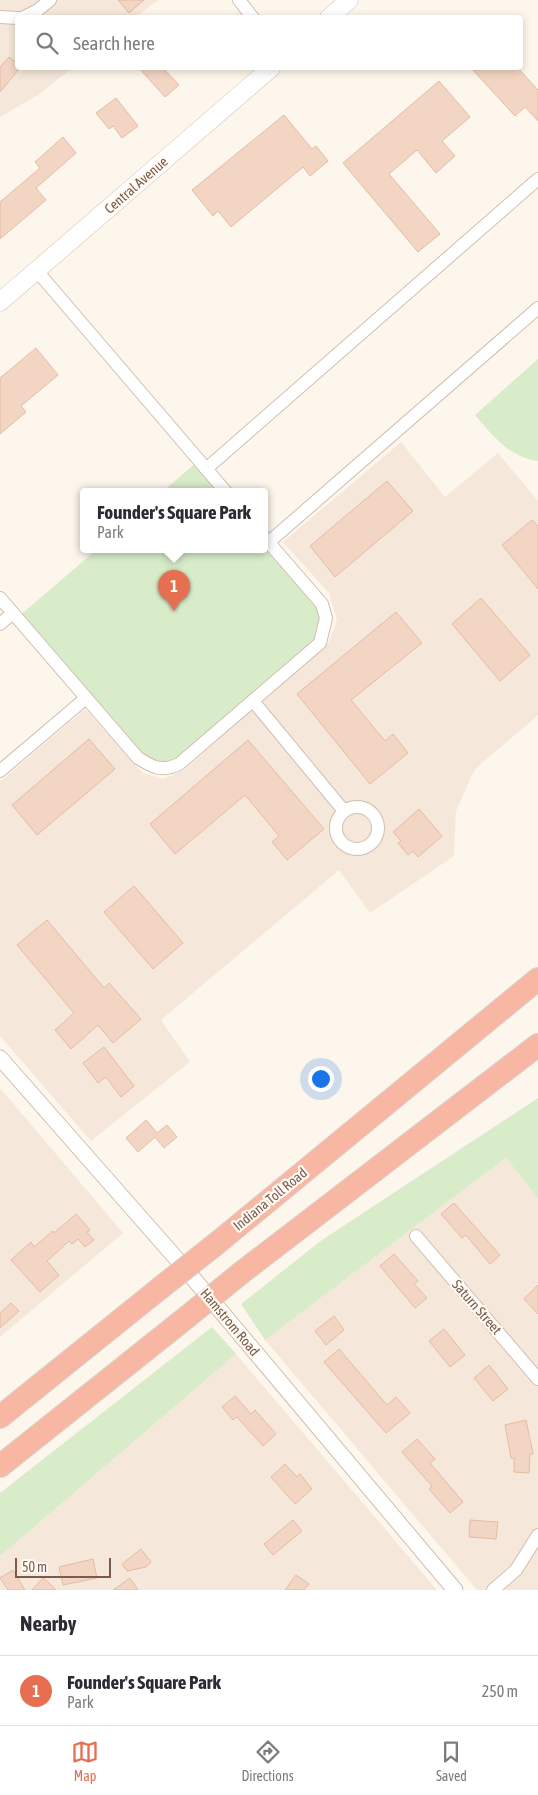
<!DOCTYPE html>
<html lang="en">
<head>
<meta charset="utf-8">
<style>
  body { margin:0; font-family:"Asap Condensed",sans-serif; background:#f2f2f3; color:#2b2b33 }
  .scale { position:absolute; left:15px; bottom:12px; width:96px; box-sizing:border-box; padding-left:5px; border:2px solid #7a5c4d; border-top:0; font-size:14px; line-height:18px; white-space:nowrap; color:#7a5c4d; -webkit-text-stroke:4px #fffaf3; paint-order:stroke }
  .you { position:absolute; left:320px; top:1078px; width:18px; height:18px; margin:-12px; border:4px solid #fff; border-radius:50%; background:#1a73e8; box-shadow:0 0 0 8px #1a73e833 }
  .badge { display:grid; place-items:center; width:32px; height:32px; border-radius:50%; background:#e76f51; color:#fff; font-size:16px; font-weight:700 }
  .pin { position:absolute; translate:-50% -41px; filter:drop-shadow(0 1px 2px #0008) }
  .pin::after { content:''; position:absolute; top:26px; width:18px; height:15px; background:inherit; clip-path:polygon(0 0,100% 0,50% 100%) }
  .popup { position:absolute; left:80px; top:488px; width:188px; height:65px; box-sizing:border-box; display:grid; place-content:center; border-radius:5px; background:#fff; filter:drop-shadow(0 1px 4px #0005); font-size:16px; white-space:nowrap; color:#7c7c81 }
  .popup b { font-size:19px; color:#2b2b33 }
  .popup::after { content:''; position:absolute; left:50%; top:100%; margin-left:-10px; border:10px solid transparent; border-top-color:#fff }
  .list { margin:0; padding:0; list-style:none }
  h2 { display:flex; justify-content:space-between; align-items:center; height:65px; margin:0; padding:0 20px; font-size:21px }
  h2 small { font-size:16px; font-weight:400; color:#7c7c81 }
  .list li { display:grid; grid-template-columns:32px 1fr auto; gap:15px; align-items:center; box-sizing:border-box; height:70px; padding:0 20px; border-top:1px solid #e1e1e2 }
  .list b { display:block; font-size:19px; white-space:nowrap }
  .list p { margin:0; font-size:16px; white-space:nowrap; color:#7c7c81 }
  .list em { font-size:16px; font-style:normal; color:#7c7c81 }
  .icon { flex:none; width:28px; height:28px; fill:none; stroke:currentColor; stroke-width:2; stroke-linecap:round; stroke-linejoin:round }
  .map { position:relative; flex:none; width:538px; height:1590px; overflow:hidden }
  .search { position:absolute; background:#fff; box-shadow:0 2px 8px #0003; left:15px; right:15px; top:15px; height:55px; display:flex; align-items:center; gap:12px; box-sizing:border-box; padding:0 18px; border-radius:5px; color:#7c7c81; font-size:19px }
  .sheet { height:135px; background:#fff }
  nav { display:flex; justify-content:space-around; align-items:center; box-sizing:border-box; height:70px; border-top:1px solid #e1e1e2; background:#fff; font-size:14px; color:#7c7c81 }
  nav a { display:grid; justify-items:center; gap:2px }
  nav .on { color:#e76f51 }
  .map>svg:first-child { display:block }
  .residential { fill:#f5e8da }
  .green { fill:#d8ecc9 }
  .building { fill:#f3d5c3; stroke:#e6bba3 }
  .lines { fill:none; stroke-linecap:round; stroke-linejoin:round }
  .minor-casing { stroke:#d1beb0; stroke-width:14 }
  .tertiary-casing { stroke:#d1beb0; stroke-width:17 }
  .secondary-casing { stroke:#d6c0b0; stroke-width:19 }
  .motorway-casing { stroke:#dad1cd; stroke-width:24 }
  .minor { stroke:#fff; stroke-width:12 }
  .tertiary { stroke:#fff; stroke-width:15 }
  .secondary { stroke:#fff; stroke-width:18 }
  .motorway { stroke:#f7b7a3; stroke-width:22 }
  .motorway-bridge-casing { stroke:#dad1cd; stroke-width:24; stroke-linecap:butt }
  .motorway-bridge { stroke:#f7b7a3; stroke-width:22 }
  .labels { text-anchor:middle; stroke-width:4.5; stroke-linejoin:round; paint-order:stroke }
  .street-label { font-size:14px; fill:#7a5c4d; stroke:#fffaf3 }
</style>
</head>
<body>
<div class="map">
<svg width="538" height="1590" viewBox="0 0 538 1590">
  <rect width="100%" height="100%" fill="#fdf6ec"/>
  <g class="residential">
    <path d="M0,0H158L136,17L18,18V68H72L38,95L0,117Z"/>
    <path d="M401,442L445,497L498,453L538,501V715L475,769L456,811L454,856L370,913L339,870L161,1020L190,1062L91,1141L0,1036V782L85,709L143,773L163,779L184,770L328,644L337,620L329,593L283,542Z"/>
    <path d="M0,1088L123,1233L0,1337Z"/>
    <path d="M506,1158L538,1198V1590H477L265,1340Z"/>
    <path d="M236,1354L437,1590H0V1556Z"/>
  </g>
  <g class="green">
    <path d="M538,359V461C509,457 493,436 475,415Z"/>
    <path d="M199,460L226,492H162Z"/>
    <path d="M264,537L322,604L323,632L179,764L154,768L17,618L96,550H264Z"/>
    <path d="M538,1098V1198L506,1158L265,1340L241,1304L322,1240Z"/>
    <path d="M212,1327L236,1354L0,1556V1493Z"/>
  </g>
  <g class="building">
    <path d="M118,0H144L129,13Z"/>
    <path d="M9,57L18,64V68H20L0,92V67Z"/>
    <path d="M139,68H163L179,85L165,97Z"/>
    <path d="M471,68H518L538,90V121L525,107L515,116Z"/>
    <path d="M439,81L470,117L442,141L455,156L436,173L417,150L389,174L440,234L418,252L343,163Z"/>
    <path d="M116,98L138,126L122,138L113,126L109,129L96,113Z"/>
    <path d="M284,115L312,149L316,146L328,161L310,176L303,167L231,227L218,211L213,216L192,190Z"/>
    <path d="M63,137L76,153L36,188L46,200L0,239V202L40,168L35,162Z"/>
    <path d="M36,348L58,375L21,406L26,412L0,434V378Z"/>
    <path d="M387,481L413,511L335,577L310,546Z"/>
    <path d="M532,520L538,526V589L502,545Z"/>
    <path d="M481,598L530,655L500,681L452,624Z"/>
    <path d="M396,612L422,643L351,700L385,741L393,734L408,753L370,784L297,694Z"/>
    <path d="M89,739L115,769L37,835L12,805Z"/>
    <path d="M248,740L324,829L287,860L272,842L279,836L245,795L175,854L150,824Z"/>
    <path d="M419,809L442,836L418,857L413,851L408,855L398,843L401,841L393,832Z"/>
    <path d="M134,886L183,943L153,969L104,912Z"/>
    <path d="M47,920L104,988L109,983L141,1019L113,1043L98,1025L71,1049L55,1030L74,1013L17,945Z"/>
    <path d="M104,1047L134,1086L121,1097L106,1077L98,1083L83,1063Z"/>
    <path d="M146,1120L157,1133L167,1125L177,1137L164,1148L155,1137L138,1152L126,1138Z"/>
    <path d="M454,1203L500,1255L490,1264L466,1235L462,1238L441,1214Z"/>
    <path d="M76,1214L90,1230L87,1232L94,1240L85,1247L78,1239L72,1244L69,1241L47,1261L59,1275L40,1292L11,1260L31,1242L34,1247L53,1231L54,1233Z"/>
    <path d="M394,1254L418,1281L414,1284L427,1298L415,1308L380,1266Z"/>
    <path d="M538,1285V1314L524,1299Z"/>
    <path d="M11,1303L19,1311L0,1328V1313Z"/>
    <path d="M334,1316L344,1330L326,1345L315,1331Z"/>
    <path d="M444,1329L465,1355L450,1367L429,1341Z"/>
    <path d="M339,1349L387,1405L396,1397L410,1413L386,1433L324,1362Z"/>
    <path d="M489,1365L508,1389L493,1401L474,1378Z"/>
    <path d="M235,1396L251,1414L255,1410L276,1434L263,1446L237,1417L233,1420L222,1407Z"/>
    <path d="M526,1420L533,1454H530L529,1473L514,1472V1458H511L505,1425Z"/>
    <path d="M417,1439L435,1459L430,1463L463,1502L450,1513L429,1489L432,1486L402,1452Z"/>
    <path d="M285,1464L297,1477L300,1474L312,1489L295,1504L271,1477Z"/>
    <path d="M293,1520L302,1531L273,1555L264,1544Z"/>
    <path d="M470,1520L498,1522L496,1539L469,1537Z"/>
    <path d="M141,1549L151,1562L146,1567L127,1571L122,1564Z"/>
    <path d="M93,1559L97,1578L63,1585L59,1567Z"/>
    <path d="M13,1570L25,1590H8L0,1578Z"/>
    <path d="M296,1575L309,1584L304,1590H285Z"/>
    <path d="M43,1578L47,1581L56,1590H32Z"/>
    <path d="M130,1578L138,1590H113Z"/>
  </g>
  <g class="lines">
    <g class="minor-casing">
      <g id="minor">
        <path d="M239,0L253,18"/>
        <path d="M0,17L18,18"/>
        <path d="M22,18L38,10L50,0"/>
        <path d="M37,271L226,492"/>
        <path d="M206,469L538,179"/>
        <path d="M269,542L538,308"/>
        <path d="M0,598L138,758C154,768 162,772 179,764L320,643L326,618L322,604L264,537"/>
        <path d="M0,624L13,613"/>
        <path d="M253,701L344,811"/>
        <path d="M0,771L86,698"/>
        <circle cx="357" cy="828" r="21"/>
        <path d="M416,1236L538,1379"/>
        <path d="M493,1590L516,1570L538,1535"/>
      </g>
    </g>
    <g class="tertiary-casing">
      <path id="tertiary" d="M0,1058L182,1265L455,1590"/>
    </g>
    <g class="secondary-casing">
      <g id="secondary">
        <path d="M329,18L349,0"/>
        <path d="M0,302L271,68"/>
      </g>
    </g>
    <g class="motorway-casing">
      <g id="motorway">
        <path d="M216,1244L538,979"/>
        <path d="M241,1273L538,1045"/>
        <path d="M0,1417L159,1289"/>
        <path d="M0,1466L187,1317"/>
      </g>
    </g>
    <use href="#minor" class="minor"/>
    <use href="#tertiary" class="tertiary"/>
    <use href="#secondary" class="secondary"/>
    <use href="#motorway" class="motorway"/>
    <g class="motorway-bridge-casing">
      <g id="motorway-bridge">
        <path d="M159,1289L216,1244"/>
        <path d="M187,1317L241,1273"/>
      </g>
    </g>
    <use href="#motorway-bridge" class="motorway-bridge"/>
  </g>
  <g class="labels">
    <g class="street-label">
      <text transform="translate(136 185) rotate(-41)" y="5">Central Avenue</text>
      <text transform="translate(270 1199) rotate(-39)" y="5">Indiana Toll Road</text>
      <text transform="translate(477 1307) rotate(49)" y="5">Saturn Street</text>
      <text transform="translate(230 1322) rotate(50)" y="5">Hamstrom Road</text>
    </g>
  </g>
</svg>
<div class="scale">50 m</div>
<div class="you"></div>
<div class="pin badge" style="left:174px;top:611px">1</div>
<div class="popup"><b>Founder's Square Park</b>Park</div>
<div class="search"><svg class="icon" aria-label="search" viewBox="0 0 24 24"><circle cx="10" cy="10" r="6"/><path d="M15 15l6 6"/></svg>Search here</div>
</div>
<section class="sheet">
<h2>Nearby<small></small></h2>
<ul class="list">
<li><span class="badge">1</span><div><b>Founder's Square Park</b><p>Park</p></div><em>250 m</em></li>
</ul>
</section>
<nav>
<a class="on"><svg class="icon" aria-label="map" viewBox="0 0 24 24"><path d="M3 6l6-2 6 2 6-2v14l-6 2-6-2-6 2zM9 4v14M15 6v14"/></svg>Map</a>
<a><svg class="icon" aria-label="directions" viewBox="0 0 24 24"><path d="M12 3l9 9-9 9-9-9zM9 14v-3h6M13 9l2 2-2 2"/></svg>Directions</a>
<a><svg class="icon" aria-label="saved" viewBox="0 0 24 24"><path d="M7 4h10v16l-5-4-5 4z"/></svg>Saved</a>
</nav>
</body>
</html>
